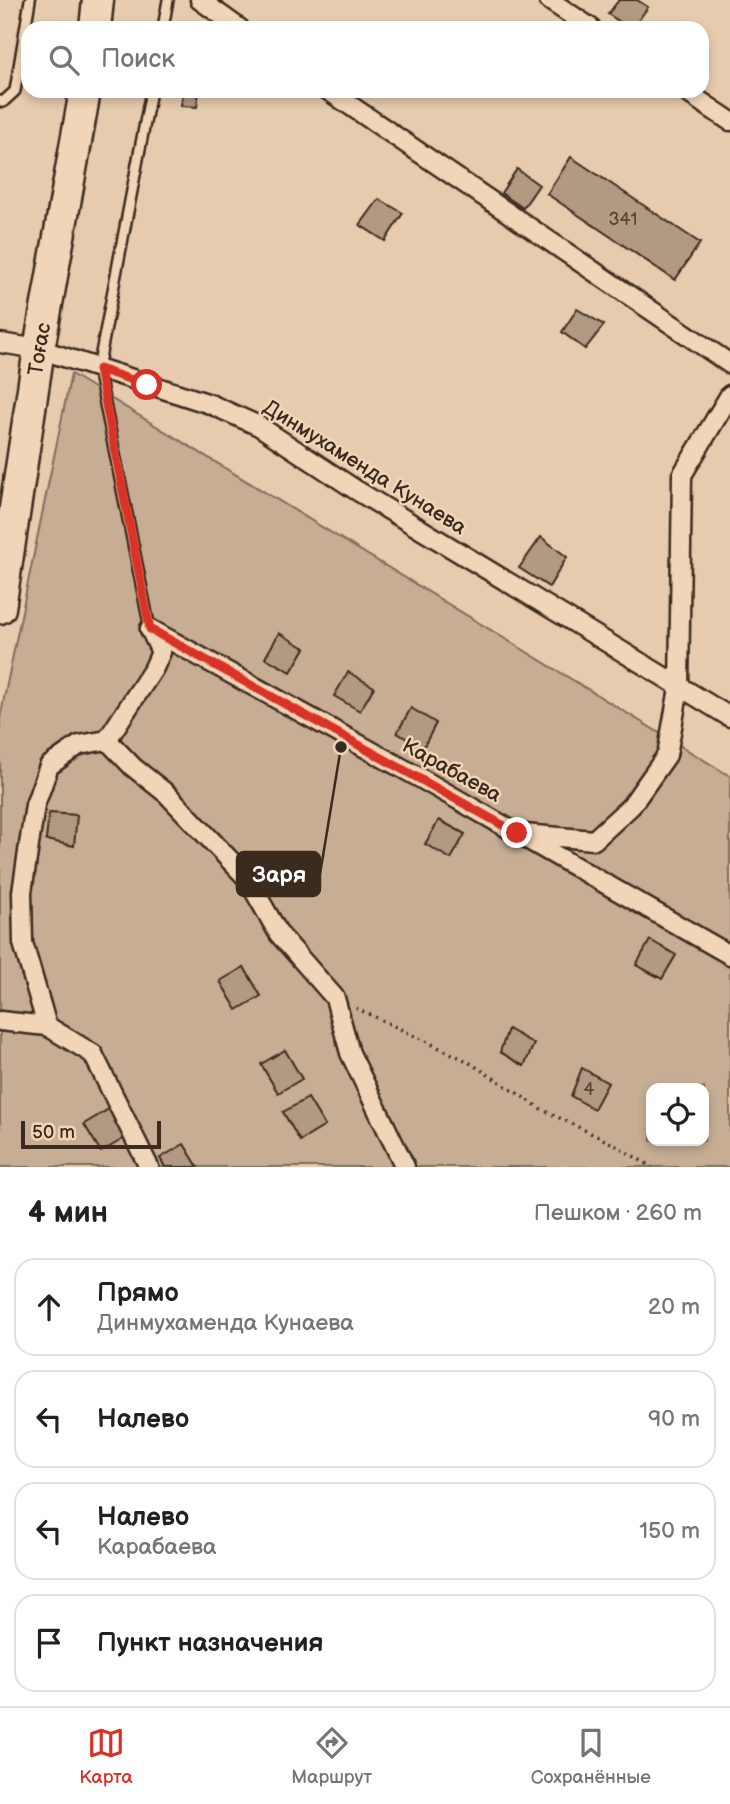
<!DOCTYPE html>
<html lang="ru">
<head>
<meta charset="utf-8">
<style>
  body { margin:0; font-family:"Balsamiq Sans",sans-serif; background:#f6f6f6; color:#202124 }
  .controls { position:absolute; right:21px; bottom:21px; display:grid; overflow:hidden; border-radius:14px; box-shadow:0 4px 10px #0003 }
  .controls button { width:63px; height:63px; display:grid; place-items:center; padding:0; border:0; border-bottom:2px solid #e0e0e0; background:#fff; color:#202124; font:35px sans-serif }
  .scale { position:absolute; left:21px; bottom:18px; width:140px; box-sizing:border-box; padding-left:7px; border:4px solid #3b2a1e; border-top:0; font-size:19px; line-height:24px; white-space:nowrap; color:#3b2a1e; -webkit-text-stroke:5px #f1d5b8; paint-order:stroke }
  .stop { position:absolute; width:21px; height:21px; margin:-16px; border:5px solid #d93025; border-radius:50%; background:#fff }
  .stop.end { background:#d93025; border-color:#fff; box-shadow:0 2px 7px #0008 }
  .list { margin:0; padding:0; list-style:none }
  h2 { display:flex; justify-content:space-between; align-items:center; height:91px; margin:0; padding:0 28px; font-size:30px }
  h2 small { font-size:23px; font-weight:400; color:#757577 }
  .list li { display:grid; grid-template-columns:46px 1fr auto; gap:21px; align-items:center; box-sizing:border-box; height:98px; margin:0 14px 14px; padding:0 14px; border:2px solid #e0e0e0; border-radius:21px }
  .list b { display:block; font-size:26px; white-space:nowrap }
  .list p { margin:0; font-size:23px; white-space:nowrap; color:#757577 }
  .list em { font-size:23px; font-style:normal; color:#757577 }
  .icon { flex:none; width:38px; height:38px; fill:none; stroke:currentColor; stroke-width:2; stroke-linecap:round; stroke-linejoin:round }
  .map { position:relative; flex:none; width:730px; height:1167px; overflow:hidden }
  .search { position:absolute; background:#fff; box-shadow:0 4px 10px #0003; left:21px; right:21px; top:21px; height:77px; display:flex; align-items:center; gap:18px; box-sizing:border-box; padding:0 24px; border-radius:21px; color:#757577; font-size:26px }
  .sheet { height:539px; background:#fff }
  nav { display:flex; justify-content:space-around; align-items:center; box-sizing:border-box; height:98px; border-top:2px solid #e0e0e0; background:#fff; font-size:19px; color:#757577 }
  nav a { display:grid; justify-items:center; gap:4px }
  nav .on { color:#d93025 }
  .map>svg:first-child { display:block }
  .green { fill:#c6ad94; stroke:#806c59; stroke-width:2; fill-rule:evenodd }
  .building { fill:#b19982; stroke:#3b2a1e; stroke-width:2 }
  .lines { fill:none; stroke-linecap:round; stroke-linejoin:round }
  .service-casing { stroke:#3b2a1e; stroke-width:14 }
  .minor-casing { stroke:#3b2a1e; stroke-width:23 }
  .trunk-casing { stroke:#3b2a1e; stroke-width:35 }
  .path { stroke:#3b2a1e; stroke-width:3.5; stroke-dasharray:2 5; stroke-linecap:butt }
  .service { stroke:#f1d5b8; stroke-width:9 }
  .minor { stroke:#f1d5b8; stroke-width:18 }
  .trunk { stroke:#f1d5b8; stroke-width:30 }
  .route { stroke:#d93025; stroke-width:9 }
  .labels { text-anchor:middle; stroke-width:5; stroke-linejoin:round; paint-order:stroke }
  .number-label { font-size:18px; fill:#584637 }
  .street-label { font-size:21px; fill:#3b2a1e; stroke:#f1d5b8 }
  .leader { fill:none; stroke:#3b2a1e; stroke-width:2.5 }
  .callout-dot { fill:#3b2a1e; stroke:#f1d5b8; stroke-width:2.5 }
  .callout { fill:#3b2a1e; stroke:#3b2a1e; stroke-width:2.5 }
  .callout-label { font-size:23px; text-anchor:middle; font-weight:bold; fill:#fff }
</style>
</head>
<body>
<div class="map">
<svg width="730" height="1167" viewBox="0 0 730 1167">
  <rect width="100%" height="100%" fill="#e6cbaf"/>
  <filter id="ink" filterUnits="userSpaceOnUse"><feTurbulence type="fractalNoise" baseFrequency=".0143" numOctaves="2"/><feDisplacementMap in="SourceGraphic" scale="14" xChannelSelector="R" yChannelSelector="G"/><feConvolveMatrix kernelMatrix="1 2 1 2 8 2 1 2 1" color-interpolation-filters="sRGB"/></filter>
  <g filter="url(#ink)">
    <path class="green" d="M71,374L730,776V1167H0V718ZM651,1088H704V1141H651Z"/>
    <g class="building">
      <path d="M619,0H637L648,7L633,28H629L608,14Z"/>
      <path d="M183,91H199L197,107L181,106Z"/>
      <path d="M571,157L700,243L675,280L547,194Z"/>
      <path d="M517,169L539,185L523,208L501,193Z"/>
      <path d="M379,199L403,213L385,241L360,225Z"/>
      <path d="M577,309L604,325L585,349L562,332Z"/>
      <path d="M541,537L567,557L549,587L519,568Z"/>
      <path d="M279,633L305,648L291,672L265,658Z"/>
      <path d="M348,672L374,687L360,711L334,696Z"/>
      <path d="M411,708L436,723L423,748L397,733Z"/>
      <path d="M49,813L77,815L74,846L46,840Z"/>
      <path d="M439,820L465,834L451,859L425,844Z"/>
      <path d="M650,940L676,955L662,979L636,965Z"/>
      <path d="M244,967L261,996L237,1010L220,981Z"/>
      <path d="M508,1029L534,1044L524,1066L500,1052Z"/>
      <path d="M285,1050L302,1079L278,1093L261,1064Z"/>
      <path d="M582,1068L608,1083L594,1109L571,1096Z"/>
      <path d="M308,1098L325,1126L300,1141L283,1112Z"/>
      <path d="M109,1109L125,1138L101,1152L84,1124Z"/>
      <path d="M184,1144L198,1167H165L160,1158Z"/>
    </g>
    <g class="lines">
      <g class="service-casing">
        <g id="service">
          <path d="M163,28L168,0"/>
          <path d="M0,101L3,102L15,91L30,0"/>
          <path d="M150,629L98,369L151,91"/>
        </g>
      </g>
      <g class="minor-casing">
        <g id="minor">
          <path d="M200,0L239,28"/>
          <path d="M549,0L591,28"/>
          <path d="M329,91L730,364"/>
          <path d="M685,91L730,121"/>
          <path d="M0,343L39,349L210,404L259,426L356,490L730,717"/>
          <path d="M150,629L420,778L730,955"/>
          <path d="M150,629L161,652L154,668L107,740L133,767L167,794L247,878L279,934L335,998L350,1053L405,1167"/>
          <path d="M524,834L594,840L631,806L667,755L679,688L682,475L730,395"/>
          <path d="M0,1021L47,1026L93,1054L149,1167"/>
          <path d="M47,1026L23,943L22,892L35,805L49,766L79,745L107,740"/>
        </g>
      </g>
      <g class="trunk-casing">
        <g id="trunk">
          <path d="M95,28L98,0"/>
          <path id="s1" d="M0,608L39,349L85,91"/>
        </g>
      </g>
      <path class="path" d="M356,1008L467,1061L543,1110L613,1144L652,1167"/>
      <use href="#service" class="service"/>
      <use href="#minor" class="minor"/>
      <use href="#trunk" class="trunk"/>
    </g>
  </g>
  <g class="lines" filter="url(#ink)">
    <path class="route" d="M147,385L99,369L150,629L517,833"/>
  </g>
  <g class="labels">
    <g class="number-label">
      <text x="623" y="225">341</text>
      <text x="589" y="1095">4</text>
    </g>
    <g class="street-label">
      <text dy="7" stroke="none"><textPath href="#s1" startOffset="262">Тоғас</textPath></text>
      <text transform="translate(365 467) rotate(32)" y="7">Динмухаменда Кунаева</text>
      <text transform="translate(452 770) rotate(29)" y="7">Карабаева</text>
    </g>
  </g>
  <path class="leader" d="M341 747L320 874"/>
  <circle class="callout-dot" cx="341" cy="747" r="7"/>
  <rect class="callout" x="237" y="852" width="83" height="44" rx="7"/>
  <g class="callout-label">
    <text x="279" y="882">Заря</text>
  </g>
</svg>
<div class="controls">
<button><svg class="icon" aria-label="locate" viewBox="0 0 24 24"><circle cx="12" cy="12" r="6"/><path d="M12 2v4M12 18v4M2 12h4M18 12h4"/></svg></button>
</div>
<div class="scale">50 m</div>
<div class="stop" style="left:147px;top:385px"></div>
<div class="stop end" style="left:517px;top:833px"></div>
<div class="search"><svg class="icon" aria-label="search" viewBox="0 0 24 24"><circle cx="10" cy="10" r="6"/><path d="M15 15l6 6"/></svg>Поиск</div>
</div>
<section class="sheet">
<h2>4 мин<small>Пешком · 260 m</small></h2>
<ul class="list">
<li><svg class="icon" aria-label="ahead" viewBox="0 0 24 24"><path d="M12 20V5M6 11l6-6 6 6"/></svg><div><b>Прямо</b><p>Динмухаменда Кунаева</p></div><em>20 m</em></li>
<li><svg class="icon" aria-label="left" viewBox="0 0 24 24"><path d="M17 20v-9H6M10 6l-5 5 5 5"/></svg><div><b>Налево</b></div><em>90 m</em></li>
<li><svg class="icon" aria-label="left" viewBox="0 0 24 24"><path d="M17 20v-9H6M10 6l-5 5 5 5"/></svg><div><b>Налево</b><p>Карабаева</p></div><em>150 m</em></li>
<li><svg class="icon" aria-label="arrive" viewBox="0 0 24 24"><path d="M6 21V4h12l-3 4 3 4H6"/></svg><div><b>Пункт назначения</b></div></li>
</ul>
</section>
<nav>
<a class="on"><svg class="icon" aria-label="map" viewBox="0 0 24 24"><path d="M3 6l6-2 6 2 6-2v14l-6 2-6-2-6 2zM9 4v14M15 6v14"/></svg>Карта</a>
<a><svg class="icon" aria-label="directions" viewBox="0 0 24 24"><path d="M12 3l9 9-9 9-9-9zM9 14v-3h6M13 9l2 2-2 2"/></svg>Маршрут</a>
<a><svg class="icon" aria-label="saved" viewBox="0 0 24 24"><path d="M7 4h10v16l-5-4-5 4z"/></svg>Сохранённые</a>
</nav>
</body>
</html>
